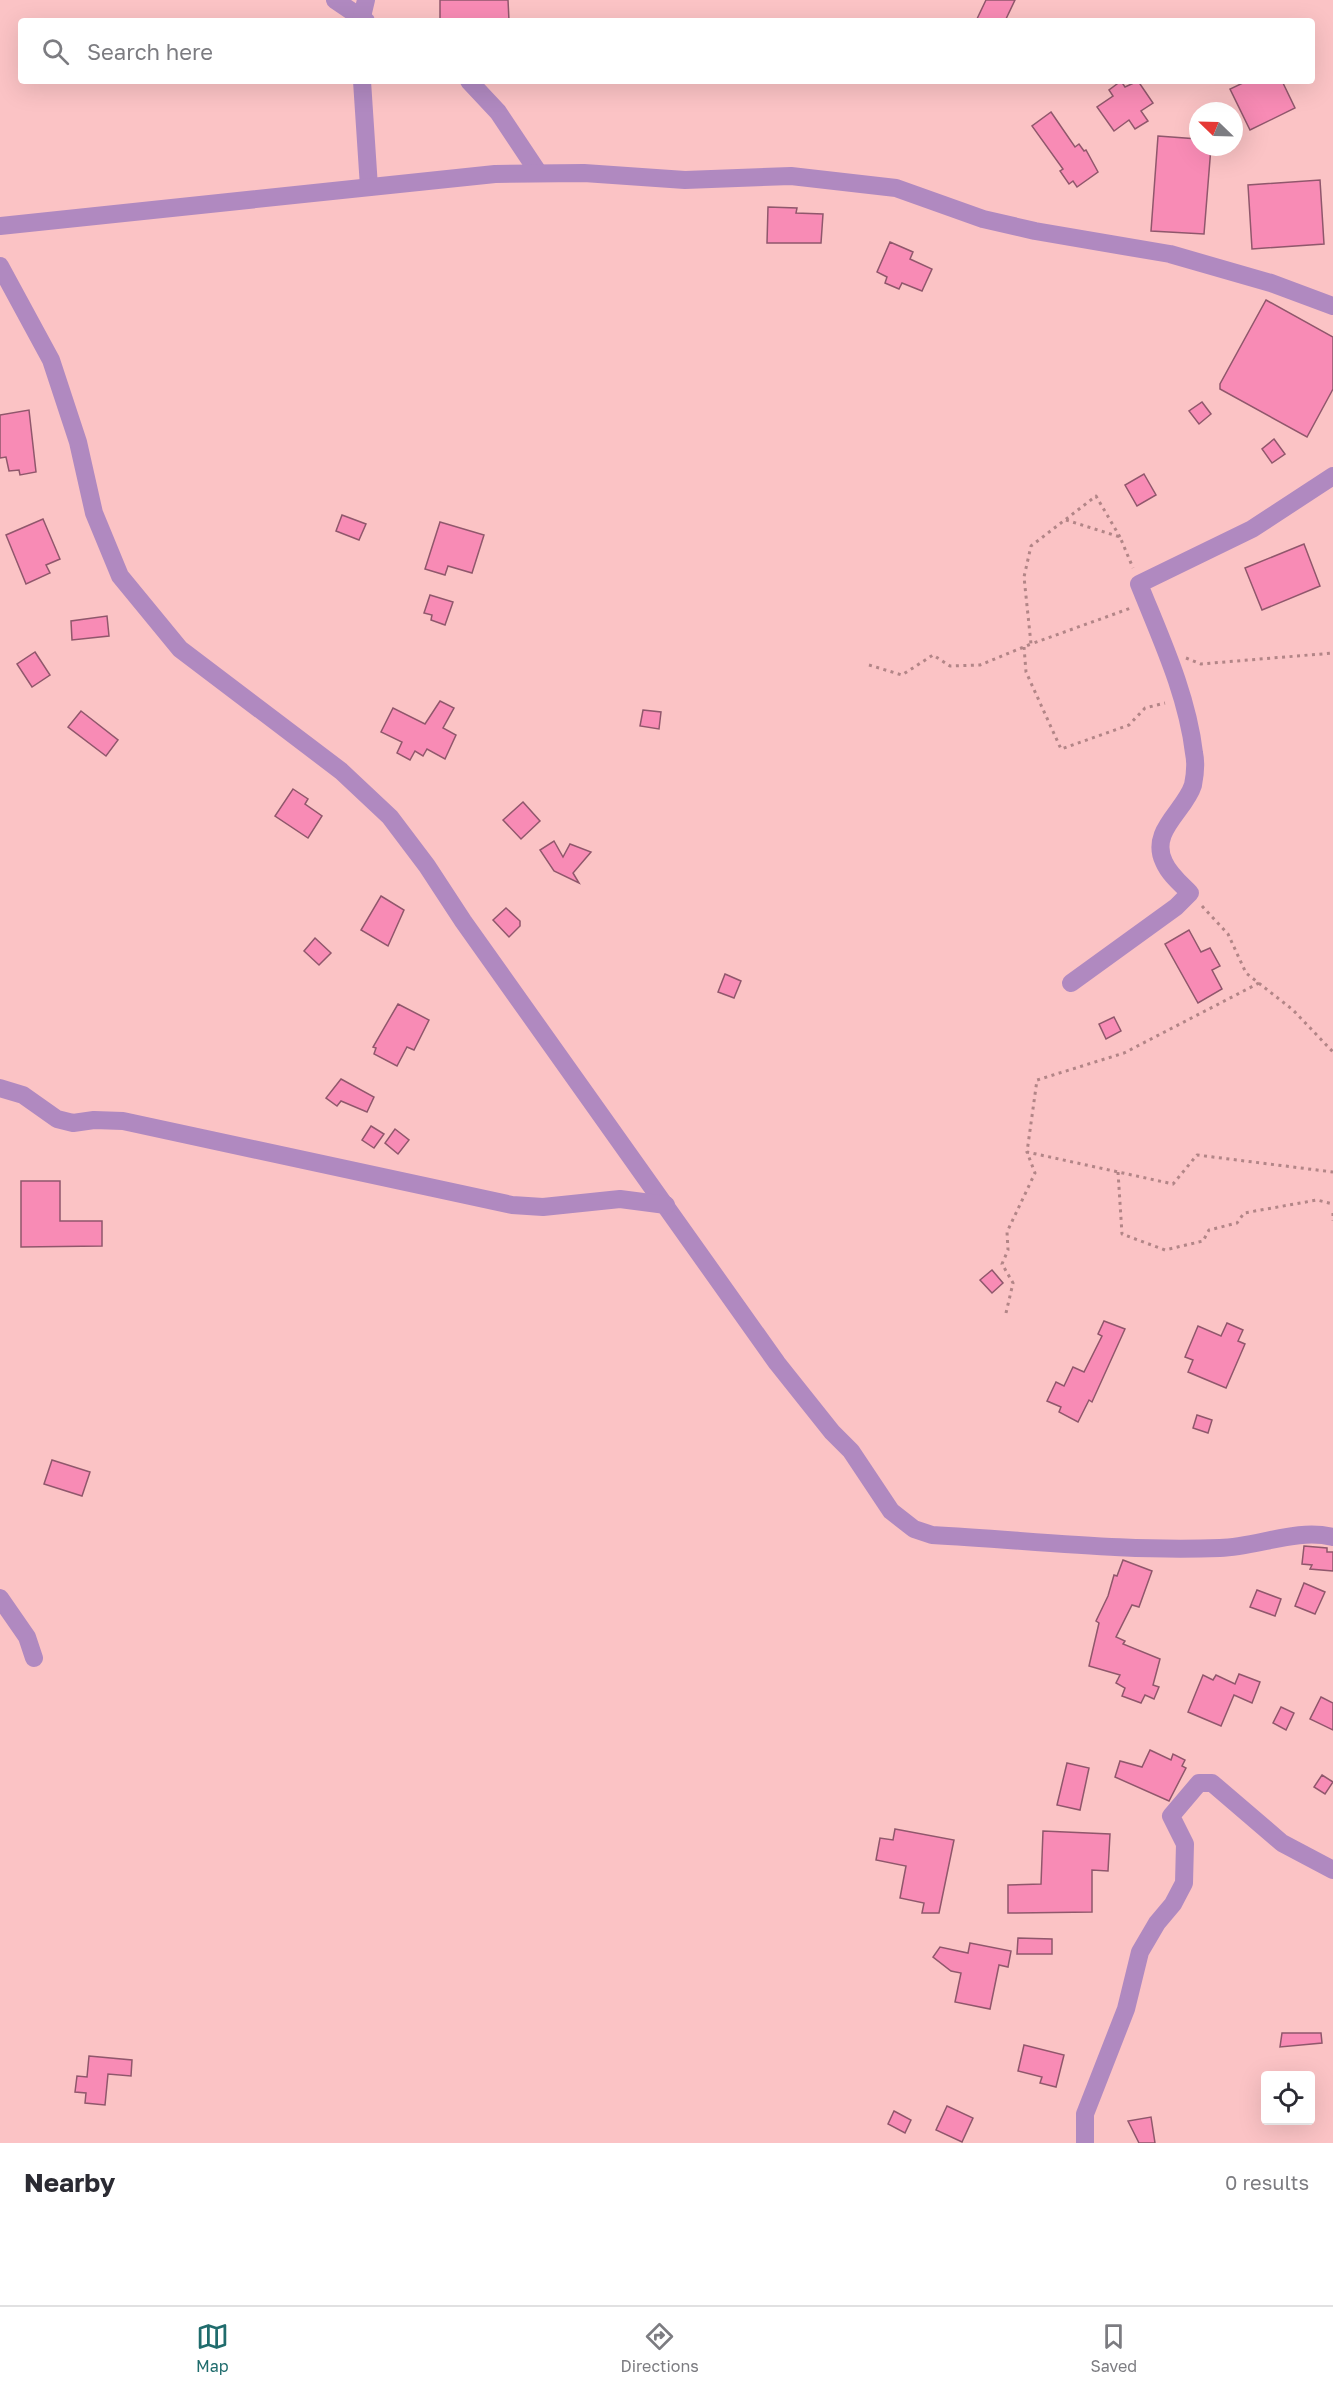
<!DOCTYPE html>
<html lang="en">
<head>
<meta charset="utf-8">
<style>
  body { margin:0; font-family:"Golos Text",sans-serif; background:#f7f7f7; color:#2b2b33 }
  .controls { position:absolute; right:18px; bottom:18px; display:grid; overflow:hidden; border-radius:6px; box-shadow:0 6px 24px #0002 }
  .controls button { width:54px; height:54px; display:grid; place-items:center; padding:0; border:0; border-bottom:2px solid #e1e1e2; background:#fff; color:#2b2b33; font:30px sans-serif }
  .compass { position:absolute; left:1189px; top:102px; width:54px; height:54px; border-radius:50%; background:#fff; box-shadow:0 6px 24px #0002; rotate:293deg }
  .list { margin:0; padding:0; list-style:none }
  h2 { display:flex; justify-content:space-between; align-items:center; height:78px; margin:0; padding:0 24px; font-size:26px }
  h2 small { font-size:20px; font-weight:400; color:#7c7c81 }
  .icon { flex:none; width:33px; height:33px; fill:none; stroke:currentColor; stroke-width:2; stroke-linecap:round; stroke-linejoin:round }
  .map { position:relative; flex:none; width:1333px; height:2143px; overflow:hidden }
  .search { position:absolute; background:#fff; box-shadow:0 6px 24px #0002; left:18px; right:18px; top:18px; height:66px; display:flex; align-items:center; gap:15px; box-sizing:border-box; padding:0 21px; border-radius:6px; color:#7c7c81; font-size:22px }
  .sheet { height:162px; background:#fff }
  nav { display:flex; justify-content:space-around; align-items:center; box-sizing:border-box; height:84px; border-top:2px solid #e1e1e2; background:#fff; font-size:16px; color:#7c7c81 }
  nav a { display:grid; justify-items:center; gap:3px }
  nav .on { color:#206c6d }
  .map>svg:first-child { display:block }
  .building { fill:#f88bb5; stroke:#90576c; stroke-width:1.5 }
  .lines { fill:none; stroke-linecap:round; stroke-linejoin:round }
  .path { stroke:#b28587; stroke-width:3; stroke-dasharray:3 4.5; stroke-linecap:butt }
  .minor { stroke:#b089c0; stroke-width:18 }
</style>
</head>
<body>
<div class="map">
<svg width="1333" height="2143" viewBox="0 0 1333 2143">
  <rect width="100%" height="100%" fill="#fbc3c5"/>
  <g class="building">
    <path d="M440,0H508L509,21H440Z"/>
    <path d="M986,0H1015L1005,21H976Z"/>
    <path d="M1121,81L1125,87L1138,81L1153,103L1141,111L1148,121L1135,129L1129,120L1114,131L1097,107L1113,96L1109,90Z"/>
    <path d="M1247,81H1282L1295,108L1250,130L1230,89Z"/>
    <path d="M1051,112L1075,147L1079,144L1084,151L1086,150L1098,172L1077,187L1073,181L1069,184L1060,171L1063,169L1032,126Z"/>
    <path d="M1158,136L1198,139V147H1211L1204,234L1151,231Z"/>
    <path d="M1320,180L1324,244L1252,249L1248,185Z"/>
    <path d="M768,207L797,208L796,213L823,214L821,243H767Z"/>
    <path d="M890,242L913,252L910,259L932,269L922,291L902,283L899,289L885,283L887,277L877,272Z"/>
    <path d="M1266,300L1333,337V389L1307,437L1220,389V384Z"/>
    <path d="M1202,402L1211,414L1199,424L1189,411Z"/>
    <path d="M29,410L36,472L20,475L19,470L9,471L6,457L0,458V415Z"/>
    <path d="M1274,439L1285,454L1272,463L1262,449Z"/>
    <path d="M1144,474L1156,495L1137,506L1125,485Z"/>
    <path d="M342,515L366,524L359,540L336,531Z"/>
    <path d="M43,519L60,559L46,565L50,573L26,584L6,535Z"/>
    <path d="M440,522L484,535L472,573L448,566L445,575L425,569Z"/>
    <path d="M1304,544L1320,586L1262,610L1245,568Z"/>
    <path d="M430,595L453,602L445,625L431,620L432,615L424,613Z"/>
    <path d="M107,616L109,636L72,640L71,621Z"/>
    <path d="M35,652L50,675L32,687L17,664Z"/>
    <path d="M440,701L454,708L443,728L456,735L445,759L427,749L423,756L415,751L410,760L397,753L402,742L381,732L393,708L425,724Z"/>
    <path d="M643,710L661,712L659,729L640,726Z"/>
    <path d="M81,711L118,740L106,756L68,727Z"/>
    <path d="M293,789L308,799L305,804L322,816L308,838L275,816Z"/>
    <path d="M523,802L540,821L521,839L503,820Z"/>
    <path d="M554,841L563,857L570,844L591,852L573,873L579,883L554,871L540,850Z"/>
    <path d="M381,896L404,910L388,946L361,930Z"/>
    <path d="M506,908L520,921V926L509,937L493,920Z"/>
    <path d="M1189,930L1201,952L1210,948L1220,966L1212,970L1222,989L1198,1003L1165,944Z"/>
    <path d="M315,938L331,953L319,965L304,951Z"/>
    <path d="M725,974L741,981L734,998L718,992Z"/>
    <path d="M398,1004L429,1020L414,1050L407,1047L397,1066L374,1054L376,1048L373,1047Z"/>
    <path d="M1114,1017L1121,1031L1106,1039L1099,1024Z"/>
    <path d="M341,1079L374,1097L367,1112L341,1101L337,1106L326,1098Z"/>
    <path d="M371,1126L384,1134L374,1148L362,1140Z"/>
    <path d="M395,1129L409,1140L398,1154L385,1143Z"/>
    <path d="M21,1181H60V1221H102V1246L21,1247Z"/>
    <path d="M992,1270L1003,1283L992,1293L980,1280Z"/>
    <path d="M1104,1321L1125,1329L1092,1402L1089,1400L1078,1422L1059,1412L1061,1407L1047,1401L1056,1382L1064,1386L1073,1367L1084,1372L1102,1336L1098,1334Z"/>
    <path d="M1227,1323L1243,1330L1238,1341L1245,1344L1226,1388L1188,1372L1193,1360L1185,1357L1198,1326L1221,1336Z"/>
    <path d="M1197,1415L1212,1420L1208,1433L1193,1428Z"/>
    <path d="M52,1460L90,1472L82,1496L44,1484Z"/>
    <path d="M1304,1546L1327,1548V1552H1333V1571L1310,1569L1312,1565L1302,1564Z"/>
    <path d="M1123,1560L1152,1571L1139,1607L1132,1605L1116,1637L1125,1641L1123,1644L1160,1659L1153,1685L1159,1687L1154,1699L1145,1695L1141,1703L1122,1696L1125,1688L1116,1683L1120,1675L1089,1666L1099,1623L1096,1621L1108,1596L1114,1575L1117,1576Z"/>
    <path d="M1304,1583L1325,1592L1315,1614L1295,1606Z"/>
    <path d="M1257,1590L1281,1599L1275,1616L1250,1607Z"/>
    <path d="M1239,1674L1260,1682L1252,1703L1234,1695L1221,1726L1188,1712L1203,1675L1213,1680L1216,1675L1235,1684Z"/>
    <path d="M1321,1697L1333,1703V1730L1310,1719Z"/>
    <path d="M1281,1707L1294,1713L1286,1730L1273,1723Z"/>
    <path d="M1150,1750L1171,1760L1173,1754L1185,1760L1182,1766L1186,1768L1169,1801L1115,1777L1120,1761L1142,1767Z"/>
    <path d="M1067,1763L1089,1768L1080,1810L1057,1805Z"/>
    <path d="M1322,1775L1333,1782L1325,1794L1314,1787Z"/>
    <path d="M895,1829L954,1840L939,1913H922L924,1903L900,1898L906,1866L876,1860L880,1838L893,1840Z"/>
    <path d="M1043,1831L1110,1834L1108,1871L1092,1870V1912L1008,1913V1885L1041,1884Z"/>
    <path d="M1018,1938L1052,1939V1954H1017Z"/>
    <path d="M970,1943L1011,1951L1008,1967L999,1965L990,2009L955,2002L961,1973L951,1971L933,1957L940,1947L968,1953Z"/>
    <path d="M1282,2033H1321L1322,2043L1280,2047Z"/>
    <path d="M1024,2045L1064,2055L1056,2087L1040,2083L1042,2077L1018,2071Z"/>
    <path d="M89,2056L132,2060L131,2076L108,2074L105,2105L85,2103L86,2093L75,2092L77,2076L87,2077Z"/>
    <path d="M947,2106L973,2118L962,2142L936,2130Z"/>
    <path d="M894,2111L911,2120L905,2133L888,2124Z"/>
    <path d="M1151,2117L1155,2143H1139L1128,2121Z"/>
  </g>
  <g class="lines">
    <g class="path">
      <path d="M1066,520L1120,537L1133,568"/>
      <path d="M1120,537L1096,496L1031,546L1024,577L1031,644L1131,608"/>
      <path d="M1024,647L1026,672L1061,749L1129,725L1145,708L1165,703"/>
      <path d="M1186,658L1201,664L1333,653"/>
      <path d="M869,665L902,675L933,655L950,666L980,665L1031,644"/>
      <path d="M1202,906L1228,934L1246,973L1293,1010L1333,1052"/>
      <path d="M1259,983L1124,1053L1037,1080L1027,1152L1173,1184L1197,1155L1333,1172"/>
      <path d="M1118,1172L1122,1234L1165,1250L1203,1241L1209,1230L1237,1223L1244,1213L1317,1200L1333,1204"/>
      <path d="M1333,1213V1221"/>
      <path d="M1006,1313L1013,1283L1002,1264L1008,1250L1007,1232L1035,1173L1027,1152"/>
    </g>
    <g class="minor">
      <path d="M335,0L366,21"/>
      <path d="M361,21L366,0"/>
      <path d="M362,81L369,187"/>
      <path d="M469,81L498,112L538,172"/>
      <path d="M0,226L495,174L584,173L685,180L791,176L896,188L983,219L1035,231L1170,254L1271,283L1333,306"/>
      <path d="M0,266L51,360L78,442L94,513L120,576L180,649L341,771L390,817L427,866L463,921L777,1363L832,1432L851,1451L891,1511L914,1529L932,1535C1028,1540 1124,1552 1220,1548C1258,1547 1296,1528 1333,1537"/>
      <path d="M1071,983L1176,907L1190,893C1181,884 1169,874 1164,862C1149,831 1185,811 1193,785C1195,775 1196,762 1194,753C1187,694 1161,639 1139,584L1252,529L1333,476"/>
      <path d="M0,1088L23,1095L57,1119L73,1123L94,1120L123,1121L512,1205L543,1207L620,1199L666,1205"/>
      <path d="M0,1598L27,1637L34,1658"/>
      <path d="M1085,2143V2114L1126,2009L1140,1952L1157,1923L1173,1904L1184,1883L1185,1844L1171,1816L1199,1783H1212L1282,1843L1333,1870"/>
    </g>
  </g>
</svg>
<div class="controls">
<button><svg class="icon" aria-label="locate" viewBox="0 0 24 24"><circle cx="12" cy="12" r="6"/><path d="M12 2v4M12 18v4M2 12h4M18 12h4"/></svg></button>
</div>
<svg class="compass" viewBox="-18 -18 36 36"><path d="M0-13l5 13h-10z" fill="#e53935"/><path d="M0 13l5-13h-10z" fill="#7c7c81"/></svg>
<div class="search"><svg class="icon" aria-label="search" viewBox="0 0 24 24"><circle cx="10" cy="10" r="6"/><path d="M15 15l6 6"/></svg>Search here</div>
</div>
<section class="sheet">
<h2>Nearby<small>0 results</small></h2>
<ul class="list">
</ul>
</section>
<nav>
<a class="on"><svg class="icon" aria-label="map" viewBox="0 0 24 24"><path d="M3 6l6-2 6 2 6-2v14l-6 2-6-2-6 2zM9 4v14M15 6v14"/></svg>Map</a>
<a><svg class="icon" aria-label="directions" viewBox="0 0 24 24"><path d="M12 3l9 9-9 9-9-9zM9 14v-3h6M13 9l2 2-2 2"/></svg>Directions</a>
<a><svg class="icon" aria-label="saved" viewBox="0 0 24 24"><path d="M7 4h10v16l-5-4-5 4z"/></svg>Saved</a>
</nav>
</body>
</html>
